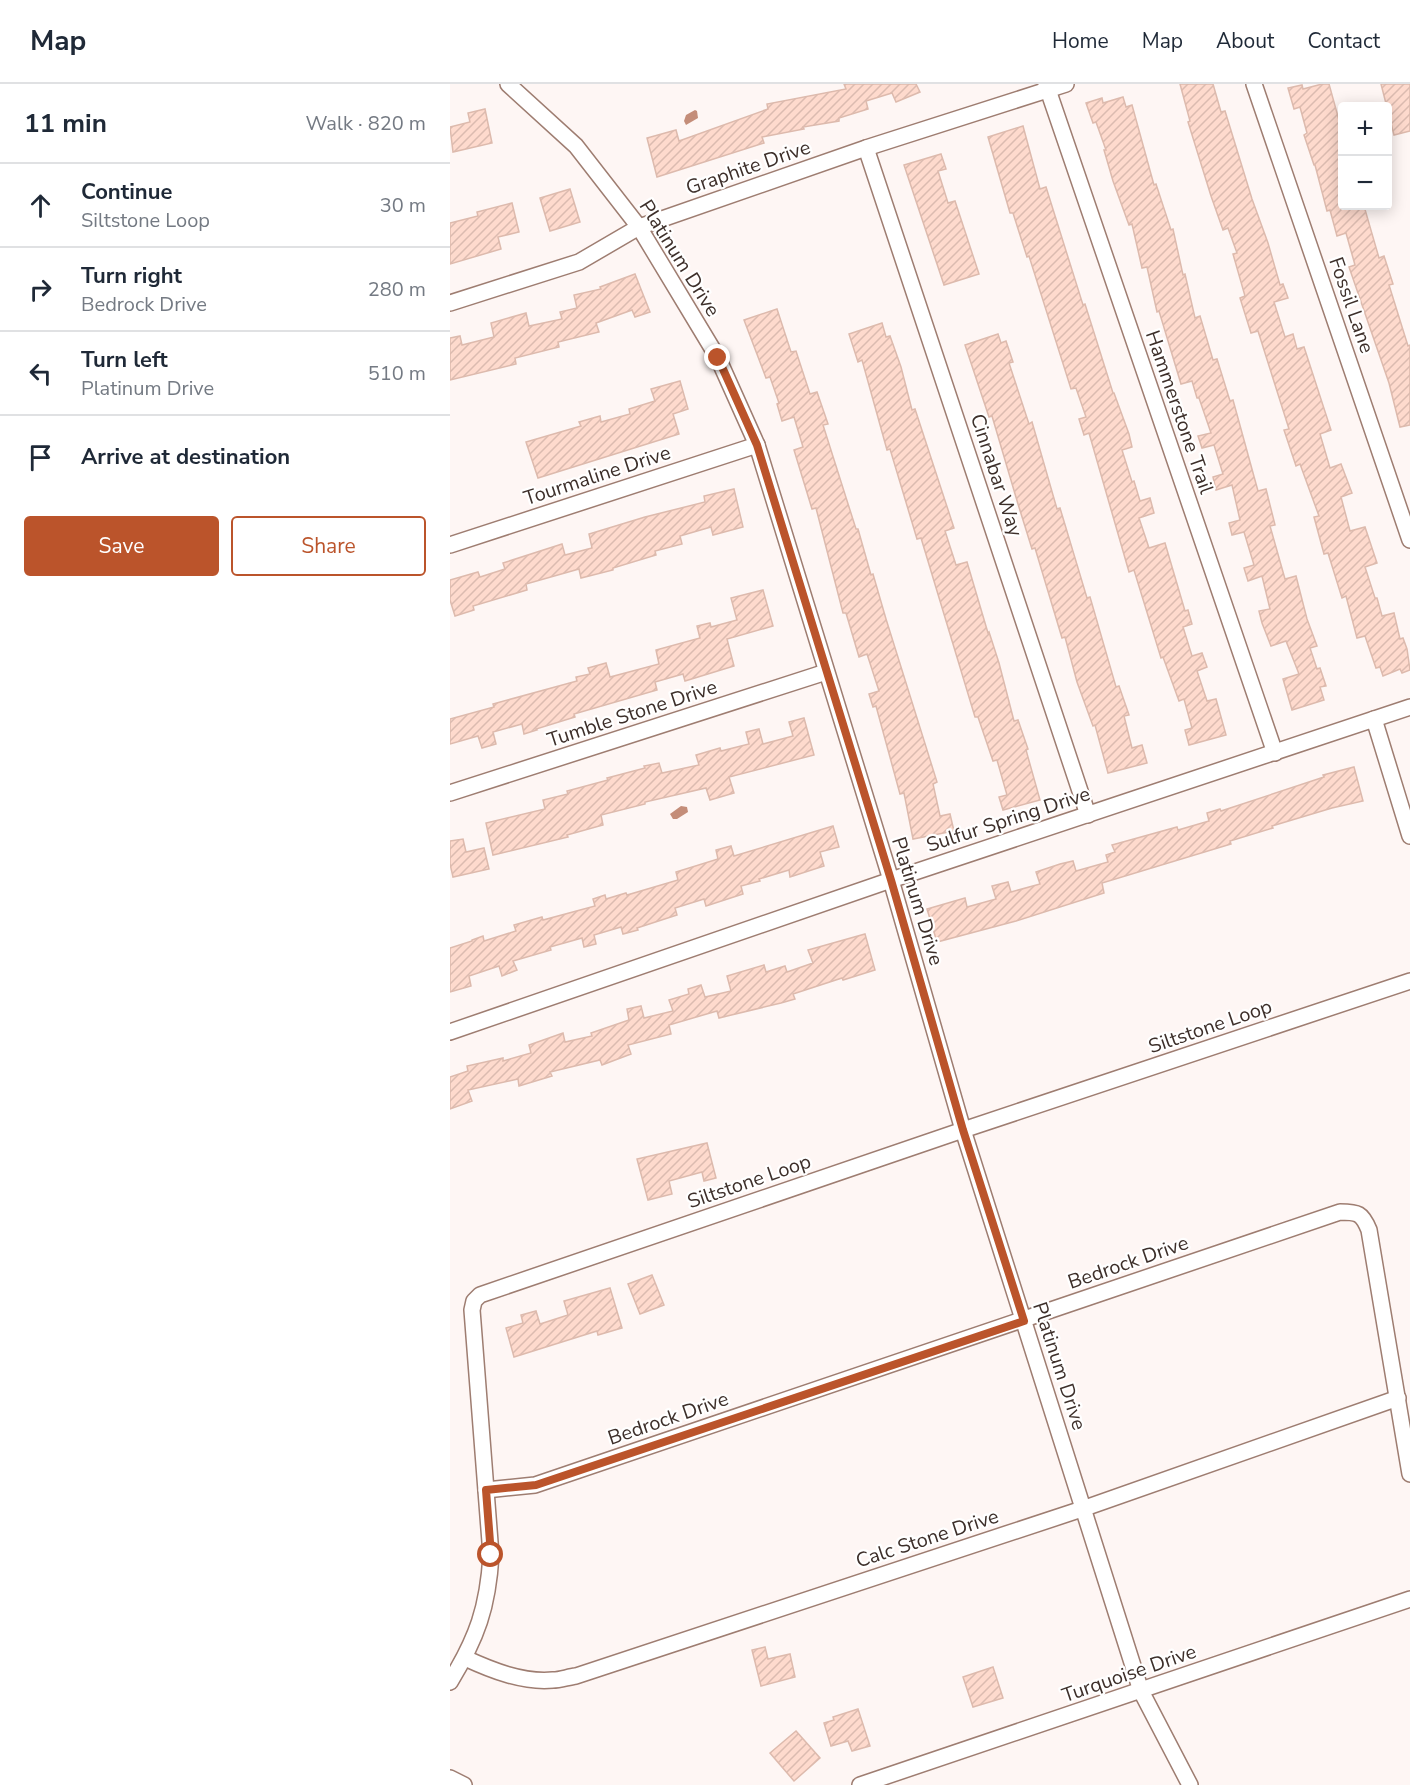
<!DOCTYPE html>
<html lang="en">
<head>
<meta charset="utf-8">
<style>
  body { margin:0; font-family:"Nunito Sans",sans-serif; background:#f6f6f7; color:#1f2937 }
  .controls { position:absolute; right:18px; top:18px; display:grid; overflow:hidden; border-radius:6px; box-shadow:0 3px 15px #0003 }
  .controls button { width:54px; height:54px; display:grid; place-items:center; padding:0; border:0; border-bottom:2px solid #e0e1e3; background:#fff; color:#1f2937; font:30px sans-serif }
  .stop { position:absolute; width:18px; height:18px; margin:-14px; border:4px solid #bb542b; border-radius:50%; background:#fff }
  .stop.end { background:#bb542b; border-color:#fff; box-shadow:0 2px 6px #0008 }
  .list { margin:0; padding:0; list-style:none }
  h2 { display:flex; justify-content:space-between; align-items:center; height:78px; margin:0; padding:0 24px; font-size:26px }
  h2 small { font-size:20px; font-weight:400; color:#747a83 }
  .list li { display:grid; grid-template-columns:39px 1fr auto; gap:18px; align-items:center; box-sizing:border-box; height:84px; padding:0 24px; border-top:2px solid #e0e1e3 }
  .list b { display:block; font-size:22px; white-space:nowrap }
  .list p { margin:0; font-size:20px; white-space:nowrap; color:#747a83 }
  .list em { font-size:20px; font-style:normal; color:#747a83 }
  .actions { display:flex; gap:12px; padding:18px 24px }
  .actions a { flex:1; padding:14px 0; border:2px solid #bb542b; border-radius:6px; text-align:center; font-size:21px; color:#bb542b }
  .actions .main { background:#bb542b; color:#fff }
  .icon { flex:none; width:33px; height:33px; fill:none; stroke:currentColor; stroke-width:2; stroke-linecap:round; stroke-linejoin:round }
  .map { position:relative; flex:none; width:960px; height:1701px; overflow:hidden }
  header { display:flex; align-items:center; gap:36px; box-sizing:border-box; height:84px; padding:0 30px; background:#fff; border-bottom:2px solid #e0e1e3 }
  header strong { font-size:28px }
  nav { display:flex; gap:33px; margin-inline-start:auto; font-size:21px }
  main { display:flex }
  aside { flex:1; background:#fff }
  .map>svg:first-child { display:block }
  .water { fill:#c48d79 }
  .building { fill:url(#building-hatch); stroke:#ddbaad; stroke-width:1.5 }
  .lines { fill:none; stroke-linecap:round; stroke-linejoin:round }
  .street-casing { stroke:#9e7d71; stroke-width:18 }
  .street { stroke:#fff; stroke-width:15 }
  .route { stroke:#bb542b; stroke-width:8 }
  .labels { text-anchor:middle; stroke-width:4.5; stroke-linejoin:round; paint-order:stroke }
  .street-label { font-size:20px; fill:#3d2f2a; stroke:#fff }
</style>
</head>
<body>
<header>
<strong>Map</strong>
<nav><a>Home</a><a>Map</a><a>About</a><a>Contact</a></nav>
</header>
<main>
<aside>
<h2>11 min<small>Walk · 820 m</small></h2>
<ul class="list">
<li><svg class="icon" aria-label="ahead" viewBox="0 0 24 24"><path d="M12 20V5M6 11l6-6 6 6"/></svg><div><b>Continue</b><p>Siltstone Loop</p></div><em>30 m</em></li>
<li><svg class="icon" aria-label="right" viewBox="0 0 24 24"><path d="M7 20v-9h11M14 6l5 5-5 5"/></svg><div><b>Turn right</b><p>Bedrock Drive</p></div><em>280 m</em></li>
<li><svg class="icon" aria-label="left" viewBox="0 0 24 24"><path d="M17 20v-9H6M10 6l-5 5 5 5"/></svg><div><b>Turn left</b><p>Platinum Drive</p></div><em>510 m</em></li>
<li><svg class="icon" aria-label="arrive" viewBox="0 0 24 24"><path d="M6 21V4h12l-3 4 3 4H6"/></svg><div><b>Arrive at destination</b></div></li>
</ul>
<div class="actions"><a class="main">Save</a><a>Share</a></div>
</aside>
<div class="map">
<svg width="960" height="1701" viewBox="0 0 960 1701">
  <defs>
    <pattern id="building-hatch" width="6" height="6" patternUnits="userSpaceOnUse" patternTransform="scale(1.5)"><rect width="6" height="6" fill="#fedacd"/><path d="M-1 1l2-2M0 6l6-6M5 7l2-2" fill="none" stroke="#dbbbb0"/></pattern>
  </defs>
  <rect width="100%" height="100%" fill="#fef6f4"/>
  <g class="water">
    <path d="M245,26L247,27L248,34L236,41L234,37L236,31Z"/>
    <path d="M231,722L237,723L238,728L227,735H223L220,730Z"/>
  </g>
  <g class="building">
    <path d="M394,0H466L470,8L446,18L442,9L416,17L418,25L389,34V37L353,43L354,45L312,53L314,59L207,93L197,54L226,46L229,57L318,25L317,20L396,5Z"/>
    <path d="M730,0H763L771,28L775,27L802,115L818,159L830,201L833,200L838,214L824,218L835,253L843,250L847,265L854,263L881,346L870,350L880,384L891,380L902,409L891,413L900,447L915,443L927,479L915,483L925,514H927L932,532L944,529L950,555L953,554L957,565L960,586L952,589L950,585L933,592L930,583L926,584L915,552L907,554L896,512L892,514L878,469L874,470L864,433L869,432L850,380L846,382L834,346L839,345L808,247L801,249L790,214L795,212L783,170L787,169L778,144L773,146L761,112L738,38L740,37Z"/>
    <path d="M872,0H879L892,47V122H914L929,174L934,172L943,200L939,201L958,262L960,261V341L950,343L939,299L899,183L905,181L896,149L887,152L880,126L877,127L865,81H864L854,51L857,49L850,23L844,25L838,4L852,1L853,5Z"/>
    <path d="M931,0H960V47L944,51Z"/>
    <path d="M673,13L676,23L682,21L704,101L706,100L721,146L723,145L733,191L735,190L745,234L750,232L763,276L767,275L780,317L783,316L808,407L816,405L825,441L820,442L835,495L846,492L857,535L867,562L860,564L867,585L870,584L876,602L870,603L874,616L842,626L833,595L849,590L836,557L821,562L812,539L809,527L820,525L812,492L798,497L794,484L804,481L794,448L782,451L779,439L790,436L782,401L766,406L763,393L773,390L764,361L752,364L748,352L761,349L749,314H747L742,297L731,300L709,227L707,228L697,183L692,184L682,140L679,141L663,97L654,66H656L646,38L643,39L636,19L652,14L653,19Z"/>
    <path d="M35,25L42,59L3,68L0,43L20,38L18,29Z"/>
    <path d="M573,42L590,105L596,103L633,221L635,220L663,309H664L679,350L682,363L672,366L682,398L684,397L690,417L700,414L704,429L689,434L699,464L715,459L735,527L738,526L742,540L733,543L742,572L752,569L757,583L747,587L757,617L766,615L776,651L739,661L735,646L742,644L734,615L729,617L713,573L711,574L684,486L679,488L639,349L634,351L629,335L636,333L626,304L621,305L579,172L577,173L563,129H560L538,53Z"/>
    <path d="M491,70L496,85L488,87L498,119L505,117L529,190L494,201L454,81Z"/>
    <path d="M120,105L130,138L100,147L90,114Z"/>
    <path d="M62,119L69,148L48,153L51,165L0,180V139L28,132L27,128Z"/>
    <path d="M185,190L200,228L185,233L182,226L146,239L149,248L108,258L109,263L65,274L66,280L0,296V254L10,252L12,261L44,253L41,239L76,229L79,242L112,235L110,228L127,224L124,211L151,205L150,203Z"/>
    <path d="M327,225L341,268L346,267L360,310L367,308L378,340L373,341L406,445H408L421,491L423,490L436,535L487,698L483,700L490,732L500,730L504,747L463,755L454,709L450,710L426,622L423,623L419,610L429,607L417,570L409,573L396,529H393L366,424L362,425L344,366L353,363L344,333L332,337L327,320L329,319L320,293L316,294L294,236Z"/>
    <path d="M432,239L436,253L440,252L451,283L462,326L465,325L504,444L495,447L506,481L517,478L538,549L539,548L549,579L564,637L568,636L578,665L576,666L590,716L553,726L549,713L557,711L547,676L543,677L528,633H525L471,454L467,455L440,365L437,366L412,276L408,278L399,250Z"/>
    <path d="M548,250L551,259L556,257L563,278L559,279L579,340L582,338L607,425L610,424L637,514L640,513L666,603L669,602L679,631L674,632L682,664L692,661L697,679L658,689L645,641L643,642L627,598L615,553L612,554L585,464L582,465L568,420L542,332L539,333L515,261Z"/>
    <path d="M230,297L238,325L223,330L229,350L88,394L76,358L131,342L129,338L150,332L151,338L180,330L179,325L205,317L201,305Z"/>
    <path d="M284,405L293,443L263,451L261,443L230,452L232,460L205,467L206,471L163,484V486L131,494L129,485L76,500L77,506L23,522L24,526L5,532L0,516V496L28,488L30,493L55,485L53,479L112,460L115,471L142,464L139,450L195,433L255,418L254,412Z"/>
    <path d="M313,506L323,542L277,555L284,582L235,597L233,590L205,598L207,606L124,630L125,633L86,645L87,646L74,650L72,640L43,648L46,660L32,664L28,652L0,660V635L44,623L43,620L127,597L126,593L140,590L138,584L156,579L160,593L209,580L206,566L250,554L247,542L260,539L261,543L287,536L281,514Z"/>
    <path d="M354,634L364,671L279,693L284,709L260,716L256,704L195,718V720L151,731L153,741L117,751L118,753L43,771L36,739L95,725L93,716L118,710L117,707L158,696L157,694L195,684L194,682L209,679L212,689L249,681L246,671L270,664L271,667L299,660L296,648L309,645L313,660L343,652L339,638Z"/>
    <path d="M904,683L913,717L882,724L822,742L823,744L780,757L781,760L652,799L654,809L566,837L487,858L477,825L515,814L517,823L546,815L542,802L558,798L561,808L590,800L586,788L610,780L623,777L626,787L658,778L656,771L665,768L662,761L727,743L728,746L759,737L757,729L770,725L771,727L874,693L873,691Z"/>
    <path d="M383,742L389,763L370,768L374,782L340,793L339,786L309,795L310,797L291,802L293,810L256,822L254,815L225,824L227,831L187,844L188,846L173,850L171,843L144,851L146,860L134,863L132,854L100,863L101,866L63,877L67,886L52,892L49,882L19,892L21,902L0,908V864L22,857V856L33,852L34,857L66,847L64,841L92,833L93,836L145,822L143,815L155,811L156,815L176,809L177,811L228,796L226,788L268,775L266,766L281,762L284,772Z"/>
    <path d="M13,755L16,768L34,764L39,785L3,793L0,780V757Z"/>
    <path d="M415,850L425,886L393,896L392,894L343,910L345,915L331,919L269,934L267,927L219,941L221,950L178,961L181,970L152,981L150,976L100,988L102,992L69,1002L68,995L18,1006L22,1017L0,1025V993L18,987L17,982L53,974V977L81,969L79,961L113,949L115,958L142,952L141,949L179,936L177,925L191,922L194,934L223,927L219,916L239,910L238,905L251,901L255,913L281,907L277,892L314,881L316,888L335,882L337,888L363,879L358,866Z"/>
    <path d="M257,1059L266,1094L254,1097L252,1088L219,1097L222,1110L198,1116L187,1075Z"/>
    <path d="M202,1191L214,1221L190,1230L178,1200Z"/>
    <path d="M160,1204L172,1244L148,1251L147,1247L64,1273L56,1244L73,1239L71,1231L86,1227L90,1240L118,1231L114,1217Z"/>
    <path d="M315,1563L318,1575L340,1570L345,1593L311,1602L302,1566Z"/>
    <path d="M543,1583L553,1614L523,1623L513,1593Z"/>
    <path d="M408,1625L420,1662L402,1667L398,1657L381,1662L374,1639L384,1636L383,1633Z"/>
    <path d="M346,1647L370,1674L344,1697L320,1669Z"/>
  </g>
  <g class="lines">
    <g class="street-casing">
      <g id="street">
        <path d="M58,0L126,62L189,143L268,274L307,361L441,796L513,1046L691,1607L740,1701"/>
        <path d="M596,0L825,669"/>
        <path d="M804,0L960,456"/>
        <path d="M416,64L638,731"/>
        <path d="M0,219L129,178L189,143L416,64L616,0"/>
        <path d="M0,461L307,361"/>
        <path d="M924,635L960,752"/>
        <path d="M0,709L376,588"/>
        <path d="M0,948L441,796L960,623"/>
        <path d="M36,1406L85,1401L890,1128C908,1128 912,1129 919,1146L960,1390"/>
        <path d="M15,1574C41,1586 73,1599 103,1596C110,1596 118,1593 126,1592L635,1424L948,1314"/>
        <path d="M0,1598C27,1554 38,1523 41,1471L22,1226L24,1217L30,1211L513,1046L960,897"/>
        <path d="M0,1694L14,1701"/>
        <path d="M410,1701L960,1515"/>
      </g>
    </g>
    <use href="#street" class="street"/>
  </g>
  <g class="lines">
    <path class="route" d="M41,1471L36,1406L86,1401L574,1237L513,1046L441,796L307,361L268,274"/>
  </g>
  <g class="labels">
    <g class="street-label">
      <text transform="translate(298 83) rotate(-19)" y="7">Graphite Drive</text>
      <text transform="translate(230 174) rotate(58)" y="7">Platinum Drive</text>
      <text transform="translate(902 221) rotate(71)" y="7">Fossil Lane</text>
      <text transform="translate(730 328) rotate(71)" y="7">Hammerstone Trail</text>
      <text transform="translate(147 391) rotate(-18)" y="7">Tourmaline Drive</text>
      <text transform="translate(547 391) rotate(72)" y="7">Cinnabar Way</text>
      <text transform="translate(182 629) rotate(-18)" y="7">Tumble Stone Drive</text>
      <text transform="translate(558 735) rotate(-18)" y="7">Sulfur Spring Drive</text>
      <text transform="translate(468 817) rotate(73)" y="7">Platinum Drive</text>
      <text transform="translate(760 942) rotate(-19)" y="7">Siltstone Loop</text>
      <text transform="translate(299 1097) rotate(-19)" y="7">Siltstone Loop</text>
      <text transform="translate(678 1178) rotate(-19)" y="7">Bedrock Drive</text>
      <text transform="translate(610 1282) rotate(72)" y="7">Platinum Drive</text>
      <text transform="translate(218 1334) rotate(-19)" y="7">Bedrock Drive</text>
      <text transform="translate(477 1454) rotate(-18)" y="7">Calc Stone Drive</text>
      <text transform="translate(679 1589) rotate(-19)" y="7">Turquoise Drive</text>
    </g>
  </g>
</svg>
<div class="controls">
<button>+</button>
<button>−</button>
</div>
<div class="stop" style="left:41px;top:1471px"></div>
<div class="stop end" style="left:268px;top:274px"></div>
</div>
</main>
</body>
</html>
